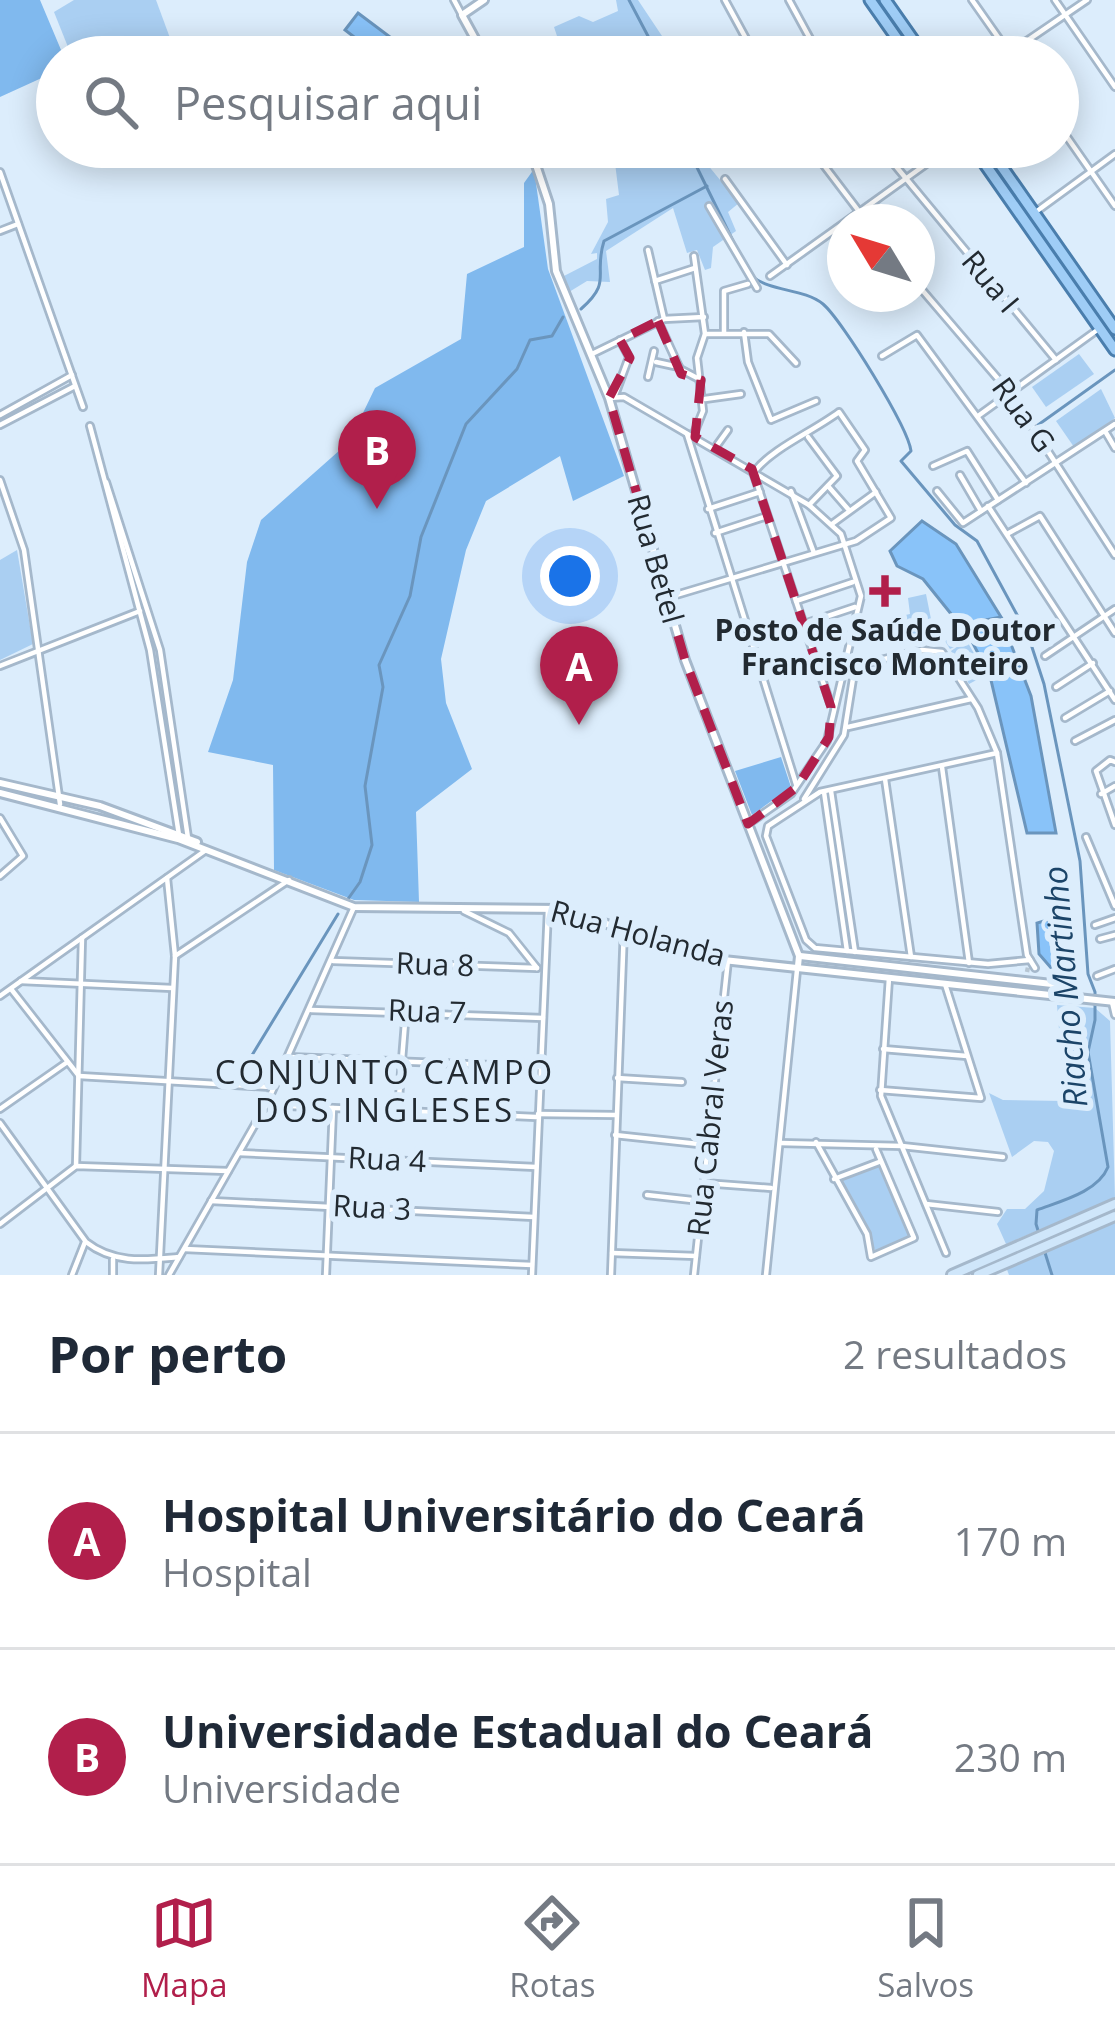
<!DOCTYPE html>
<html lang="pt">
<head>
<meta charset="utf-8">
<style>
  body { margin:0; font-family:"Open Sans",sans-serif; background:#f2f2f3; color:#1f2937 }
  .compass { position:absolute; left:827px; top:204px; width:108px; height:108px; border-radius:50%; background:#fff; box-shadow:0 6px 30px #0003; rotate:308deg }
  .you { position:absolute; left:570px; top:576px; width:42px; height:42px; margin:-30px; border:9px solid #fff; border-radius:50%; background:#1a73e8; box-shadow:0 0 0 18px #1a73e833 }
  .badge { display:grid; place-items:center; width:78px; height:78px; border-radius:50%; background:#b11f4b; color:#fff; font-size:39px; font-weight:700 }
  .pin { position:absolute; translate:-50% -99px; filter:drop-shadow(0 3px 6px #0008) }
  .pin::after { content:''; position:absolute; top:63px; width:42px; height:36px; background:inherit; clip-path:polygon(0 0,100% 0,50% 100%) }
  .list { margin:0; padding:0; list-style:none }
  h2 { display:flex; justify-content:space-between; align-items:center; height:156px; margin:0; padding:0 48px; font-size:51px }
  h2 small { font-size:39px; font-weight:400; color:#747a83 }
  .list li { display:grid; grid-template-columns:78px 1fr auto; gap:36px; align-items:center; box-sizing:border-box; height:216px; padding:0 48px; border-top:3px solid #e0e1e3 }
  .list b { display:block; font-size:45px; white-space:nowrap }
  .list p { margin:0; font-size:39px; white-space:nowrap; color:#747a83 }
  .list em { font-size:39px; font-style:normal; color:#747a83 }
  .icon { flex:none; width:66px; height:66px; fill:none; stroke:currentColor; stroke-width:2; stroke-linecap:round; stroke-linejoin:round }
  .map { position:relative; flex:none; width:1115px; height:1275px; overflow:hidden }
  .search { position:absolute; background:#fff; box-shadow:0 6px 30px #0003; left:36px; right:36px; top:36px; height:132px; display:flex; align-items:center; gap:30px; box-sizing:border-box; padding:0 42px; border-radius:66px; color:#747a83; font-size:45px }
  .sheet { height:588px; background:#fff }
  nav { display:flex; justify-content:space-around; align-items:center; box-sizing:border-box; height:168px; border-top:3px solid #e0e1e3; background:#fff; font-size:33px; color:#747a83 }
  nav a { display:grid; justify-items:center; gap:6px }
  nav .on { color:#b11f4b }
  .map>svg:first-child { display:block }
  .green { fill:#aacff2 }
  .forest { fill:#80b9ee }
  .water { fill:#89c3f9; stroke:#6a95bd; stroke-width:3 }
  .lines { fill:none; stroke-linecap:round; stroke-linejoin:round }
  .stream { stroke:#6a95bd; stroke-width:3 }
  .minor-tunnel { stroke:#b7c6d3; stroke-width:4.5; stroke-dasharray:4.5 2; stroke-linecap:butt }
  .minor-casing { stroke:#a5b8cb; stroke-width:10 }
  .tertiary-casing { stroke:#a5b8cb; stroke-width:12 }
  .secondary-casing { stroke:#a5b8cb; stroke-width:14 }
  .primary-casing { stroke:#4a7ead; stroke-width:15 }
  .minor { stroke:#fff; stroke-width:4.5 }
  .tertiary { stroke:#fff; stroke-width:6 }
  .secondary { stroke:#cfe6fa; stroke-width:8 }
  .primary { stroke:#9fcdf6; stroke-width:9 }
  .marked { fill:none; stroke:#b11f4b; stroke-width:9; stroke-dasharray:24 15; stroke-linejoin:round }
  .poi-dot { fill:#b11f4b; stroke:#dcedfc; stroke-width:4.5 }
  .labels { text-anchor:middle; stroke-width:12; stroke-linejoin:round; paint-order:stroke }
  .street-label { font-size:30px; fill:#222a31; stroke:#dcedfc }
  .poi-label { font-size:30px; font-weight:bold; fill:#222a31; stroke:#dcedfc }
  .water-label { font-size:33px; font-style:italic; fill:#1b4468; stroke:#dcedfc }
  .neighbourhood-label { font-size:33px; letter-spacing:3px; fill:#222a31; stroke:#dcedfc }
</style>
</head>
<body>
<div class="map">
<svg width="1115" height="1275" viewBox="0 0 1115 1275">
  <rect width="100%" height="100%" fill="#dcedfc"/>
  <g class="green">
    <path d="M74,0H156L177,57H72L54,12Z"/>
    <path d="M616,0H638L674,54L564,57L554,27L579,16L593,22L618,11Z"/>
    <path d="M613,147H693L739,203L728,212L736,231L713,247L711,268L705,270L697,250L687,253L673,208L606,251L610,282L587,281L569,292L562,277L597,259V253L591,254L608,222L606,199L619,195Z"/>
    <path d="M1079,354L1094,374L1046,407L1032,387Z"/>
    <path d="M1101,389L1115,418L1074,447L1056,421Z"/>
    <path d="M17,550L33,644L0,660V560Z"/>
    <path d="M926,594L934,634L894,643L888,619L910,614L908,598Z"/>
    <path d="M962,632L986,675L969,684L951,651L964,642L950,649L945,641Z"/>
    <path d="M1057,1005L1095,1008L1110,1021L1115,1198L1006,1244L997,1224L1007,1209H1025L1044,1191L1054,1151L1048,1142L1034,1141L1012,1157L989,1093L1003,1100L1065,1101Z"/>
    <path d="M878,1165L911,1238L876,1252L839,1180Z"/>
    <path d="M1115,1217V1275H1009L1006,1267Z"/>
  </g>
  <g class="forest">
    <path d="M0,0H40L64,57H57V71L0,97Z"/>
    <path d="M534,169L548,269L624,476L573,501L560,456L486,501L466,550L441,659L446,703L472,769L416,812L419,902L354,900L274,870L273,765L208,752L233,680L247,562L261,520L349,442L375,388L461,339L467,274L524,247V183Z"/>
    <path d="M781,757L791,787L752,815L735,771Z"/>
  </g>
  <g class="water">
    <path d="M358,13L394,40L380,57L345,30Z"/>
    <path d="M922,521L956,544L1001,617L960,625L923,579L897,566L890,551Z"/>
    <path d="M1002,621L1031,696L1056,833H1027L990,676L968,634L975,626Z"/>
    <path d="M1070,913L1072,968L1052,969L1039,954L1037,923Z"/>
  </g>
  <g class="lines">
    <g class="stream">
      <path d="M629,0L659,57"/>
      <path d="M687,147L736,247"/>
      <path d="M752,276C770,292 803,288 823,304C842,320 908,427 911,451L901,461L955,525L977,541L1028,635L1044,684L1080,861L1088,974L1095,992V1020L1088,1052L1108,1167C1098,1192 1061,1201 1037,1210L1036,1224L1052,1275"/>
      <path d="M581,309C613,281 593,276 604,241L707,186"/>
      <path d="M1038,425L1115,370"/>
      <path d="M348,899L360,882L372,845L365,786L383,687L379,665L410,596L421,537L466,424L517,369L530,340L552,336L563,317"/>
      <path d="M243,1070L338,914"/>
    </g>
    <path class="minor-tunnel" d="M1027,972L1028,967"/>
    <g class="minor-casing">
      <g id="minor">
        <path d="M454,0L462,15"/>
        <path d="M725,0L756,57"/>
        <path d="M789,0L820,57"/>
        <path d="M972,0L1012,57"/>
        <path d="M1055,0L1115,87"/>
        <path d="M1003,57L1087,0"/>
        <path d="M1058,124L1115,206"/>
        <path d="M810,147L867,222"/>
        <path d="M880,147L1056,360"/>
        <path d="M0,172L83,407"/>
        <path d="M725,179L787,265"/>
        <path d="M709,206L757,288"/>
        <path d="M1037,211L1115,154"/>
        <path d="M0,231L18,224"/>
        <path d="M648,250L664,319"/>
        <path d="M770,276L950,147"/>
        <path d="M655,281L695,268"/>
        <path d="M917,284L1011,394L1115,555"/>
        <path d="M658,321L679,367"/>
        <path d="M724,332V291L748,284"/>
        <path d="M744,332L748,362L771,420L816,401"/>
        <path d="M705,334H769L796,363"/>
        <path d="M592,354L664,319L704,317"/>
        <path d="M882,356L917,335L1026,483"/>
        <path d="M656,362L679,367"/>
        <path d="M680,369L701,380"/>
        <path d="M648,377L654,351"/>
        <path d="M615,395L629,357L620,340"/>
        <path d="M609,398L624,397L809,505L841,534L861,596L827,741L791,794L748,824"/>
        <path d="M705,399L741,394"/>
        <path d="M0,415L72,375"/>
        <path d="M978,416L1100,328"/>
        <path d="M0,425L75,386"/>
        <path d="M90,426L150,650L179,835"/>
        <path d="M1105,431L1115,448"/>
        <path d="M687,434L796,784"/>
        <path d="M693,436L703,411L697,358L705,334L694,256"/>
        <path d="M808,437L837,476L809,505"/>
        <path d="M715,448L728,430"/>
        <path d="M933,466L967,451L998,500"/>
        <path d="M752,469L830,703"/>
        <path d="M960,475L981,511"/>
        <path d="M0,480L24,550L60,804"/>
        <path d="M106,482L160,650L188,838"/>
        <path d="M828,486L848,509"/>
        <path d="M791,491L814,553"/>
        <path d="M937,491L963,523L1115,424"/>
        <path d="M988,506L1115,700"/>
        <path d="M708,509L760,492"/>
        <path d="M832,524L876,492"/>
        <path d="M715,533L767,516"/>
        <path d="M1007,534L1040,516L1115,633"/>
        <path d="M666,598L856,541L891,518L857,461L865,450L839,412C812,432 773,448 755,471"/>
        <path d="M796,601L853,582"/>
        <path d="M804,624L855,607"/>
        <path d="M1045,656L1115,609"/>
        <path d="M0,666L140,611"/>
        <path d="M1056,687L1093,663"/>
        <path d="M1065,718L1110,691"/>
        <path d="M848,727L971,699"/>
        <path d="M1075,741L1115,720"/>
        <path d="M997,753L820,792L768,826L766,836L806,940L815,948L988,964L1030,960"/>
        <path d="M1115,762L1110,760L1096,771L1115,825"/>
        <path d="M942,767L969,963"/>
        <path d="M885,779L911,957"/>
        <path d="M831,791L855,952"/>
        <path d="M824,792L847,951"/>
        <path d="M1101,794L1115,786"/>
        <path d="M804,799L844,735L855,666L922,650L942,652L978,708L997,753L1027,955L1035,968"/>
        <path d="M0,818L23,856L0,876"/>
        <path d="M1086,837L1115,906"/>
        <path d="M464,911L509,933L537,968"/>
        <path d="M1095,925L1115,918"/>
        <path d="M1100,939L1115,935"/>
        <path d="M175,956L289,880"/>
        <path d="M333,961L537,968"/>
        <path d="M1097,976L1115,969"/>
        <path d="M889,978L881,1096L946,1253"/>
        <path d="M21,981L172,988"/>
        <path d="M11,989L79,1076"/>
        <path d="M0,996L206,850"/>
        <path d="M1112,1002L1115,1015"/>
        <path d="M311,1010L543,1018"/>
        <path d="M883,1049L967,1056"/>
        <path d="M289,1057L541,1067"/>
        <path d="M79,1076L271,1087"/>
        <path d="M617,1078L682,1082"/>
        <path d="M880,1090L981,1098L945,984"/>
        <path d="M266,1105L536,1117"/>
        <path d="M0,1109L66,1063"/>
        <path d="M398,1110L406,1010"/>
        <path d="M538,1114L615,1115"/>
        <path d="M0,1123L86,1242C114,1264 145,1260 179,1257"/>
        <path d="M615,1135L708,1145"/>
        <path d="M816,1142L867,1234L871,1257L914,1238L876,1149"/>
        <path d="M780,1143L902,1146L1003,1157"/>
        <path d="M239,1153L536,1167"/>
        <path d="M76,1166L82,938"/>
        <path d="M834,1179L879,1162"/>
        <path d="M704,1183L771,1188"/>
        <path d="M647,1195L701,1201"/>
        <path d="M211,1201L534,1217"/>
        <path d="M926,1204L998,1212"/>
        <path d="M0,1224L76,1166L228,1171"/>
        <path d="M185,1249L532,1265"/>
        <path d="M612,1253L696,1256"/>
        <path d="M72,1275L85,1242"/>
        <path d="M113,1275V1259"/>
        <path d="M159,1275L175,956L167,878"/>
        <path d="M169,1275L266,1105L354,907"/>
        <path d="M326,1275L333,1108"/>
        <path d="M532,1275L548,909"/>
        <path d="M611,1275L624,928"/>
        <path d="M694,1275L728,960"/>
        <path d="M766,1275L797,970"/>
      </g>
    </g>
    <g class="tertiary-casing">
      <g id="tertiary">
        <path d="M484,0L462,15L485,57"/>
        <path d="M530,147L549,204L556,271L609,398L685,660L799,956L798,966"/>
        <path d="M0,783L100,806L197,842"/>
        <path d="M0,793L178,839L354,907L561,909L714,959L1115,1002"/>
        <path d="M800,956L1061,985L1076,996"/>
      </g>
    </g>
    <g class="secondary-casing">
      <g id="secondary">
        <path d="M952,1275L1115,1204"/>
        <path d="M978,1275L1115,1216"/>
      </g>
    </g>
    <g class="primary-casing">
      <g id="primary">
        <path d="M870,0L910,57"/>
        <path d="M885,0L925,57"/>
        <path d="M973,147L1115,350"/>
        <path d="M988,147L1115,329"/>
      </g>
    </g>
    <use href="#minor" class="minor"/>
    <use href="#tertiary" class="tertiary"/>
    <use href="#secondary" class="secondary"/>
    <use href="#primary" class="primary"/>
  </g>
  <path class="marked" d="M658,321L681,374L701,380L695,437L752,469L831,707L829,737L797,787L748,824L685,660L609,398L630,358L620,340Z"/>
  <path class="poi-dot" d="M879 573h12v12h12v12h-12v12h-12v-12h-12v-12h12z"/>
  <g class="labels">
    <g class="street-label">
      <text transform="translate(990 282) rotate(50)" y="10">Rua I</text>
      <text transform="translate(1023 415) rotate(54)" y="10">Rua G</text>
      <text transform="translate(655 559) rotate(74)" y="10">Rua Betel</text>
      <text transform="translate(638 934) rotate(15)" y="10">Rua Holanda</text>
      <text transform="translate(435 965) rotate(2)" y="10">Rua 8</text>
      <text transform="translate(427 1012) rotate(2)" y="10">Rua 7</text>
      <text transform="translate(711 1118) rotate(-84)" y="10">Rua Cabral Veras</text>
      <text transform="translate(387 1160) rotate(3)" y="10">Rua 4</text>
      <text transform="translate(372 1208) rotate(3)" y="10">Rua 3</text>
    </g>
    <g class="poi-label">
      <text x="885" y="641">Posto de Saúde Doutor<tspan x="885" dy="34">Francisco Monteiro</tspan></text>
    </g>
    <g class="water-label">
      <text transform="translate(1065 987) rotate(-95)" y="12">Riacho Martinho</text>
    </g>
    <g class="neighbourhood-label">
      <text x="385" y="1084">CONJUNTO CAMPO<tspan x="385" dy="38">DOS INGLESES</tspan></text>
    </g>
  </g>
</svg>
<svg class="compass" viewBox="-18 -18 36 36"><path d="M0-13l5 13h-10z" fill="#e53935"/><path d="M0 13l5-13h-10z" fill="#747a83"/></svg>
<div class="you"></div>
<div class="pin badge" style="left:579px;top:725px">A</div>
<div class="pin badge" style="left:377px;top:509px">B</div>
<div class="search"><svg class="icon" aria-label="search" viewBox="0 0 24 24"><circle cx="10" cy="10" r="6"/><path d="M15 15l6 6"/></svg>Pesquisar aqui</div>
</div>
<section class="sheet">
<h2>Por perto<small>2 resultados</small></h2>
<ul class="list">
<li><span class="badge">A</span><div><b>Hospital Universitário do Ceará</b><p>Hospital</p></div><em>170 m</em></li>
<li><span class="badge">B</span><div><b>Universidade Estadual do Ceará</b><p>Universidade</p></div><em>230 m</em></li>
</ul>
</section>
<nav>
<a class="on"><svg class="icon" aria-label="map" viewBox="0 0 24 24"><path d="M3 6l6-2 6 2 6-2v14l-6 2-6-2-6 2zM9 4v14M15 6v14"/></svg>Mapa</a>
<a><svg class="icon" aria-label="directions" viewBox="0 0 24 24"><path d="M12 3l9 9-9 9-9-9zM9 14v-3h6M13 9l2 2-2 2"/></svg>Rotas</a>
<a><svg class="icon" aria-label="saved" viewBox="0 0 24 24"><path d="M7 4h10v16l-5-4-5 4z"/></svg>Salvos</a>
</nav>
</body>
</html>
